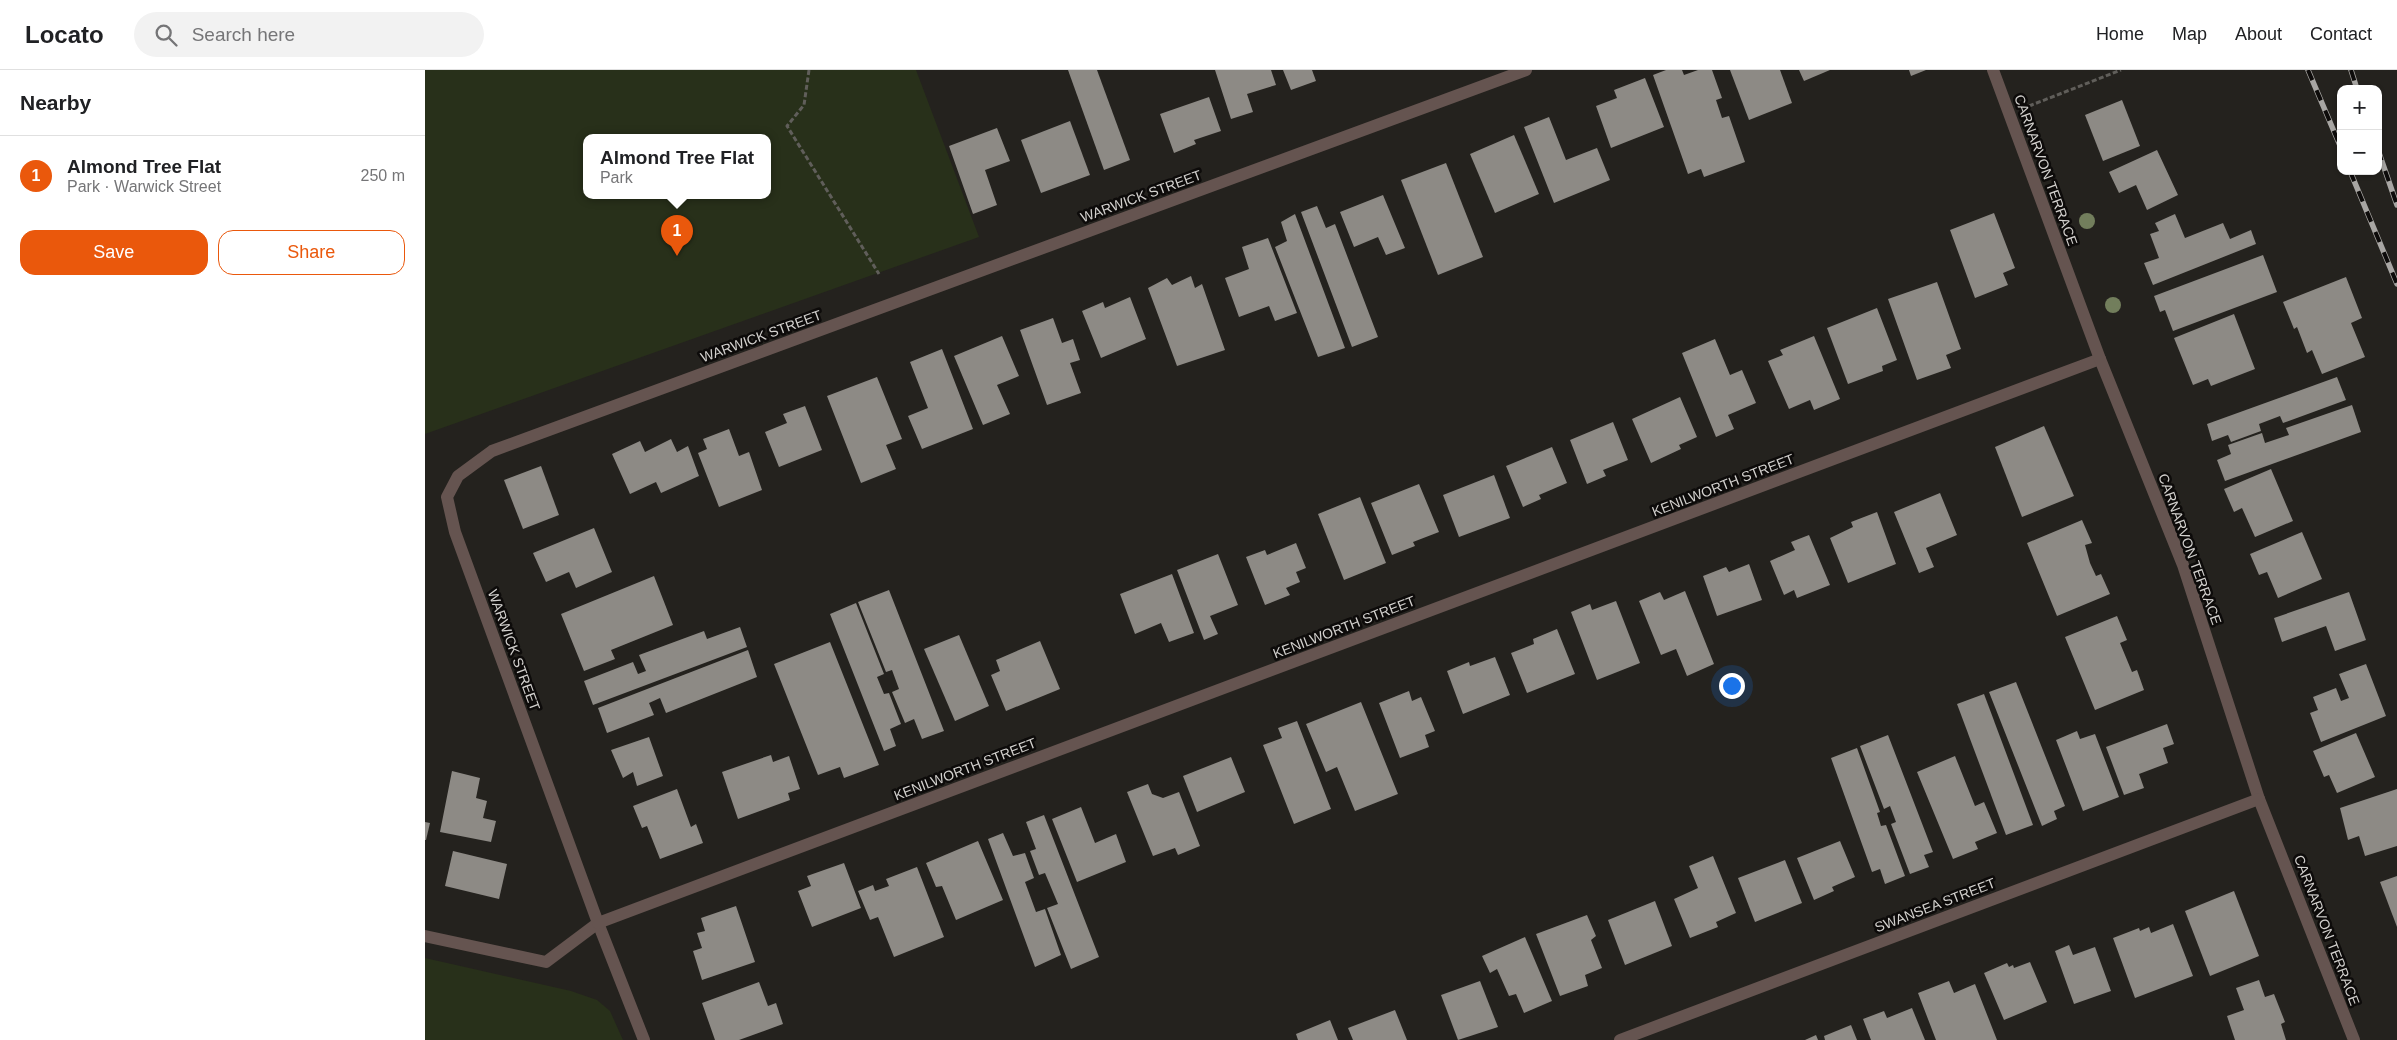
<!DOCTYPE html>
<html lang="en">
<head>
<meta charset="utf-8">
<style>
  body { margin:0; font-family:Helvetica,sans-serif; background:#f2f2f2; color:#202124 }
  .controls { position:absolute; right:15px; top:15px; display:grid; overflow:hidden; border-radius:10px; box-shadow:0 1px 4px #0004 }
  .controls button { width:45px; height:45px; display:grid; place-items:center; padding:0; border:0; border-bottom:1px solid #e0e0e0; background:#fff; color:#202124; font:25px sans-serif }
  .you { position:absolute; left:1306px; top:615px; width:18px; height:18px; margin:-12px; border:4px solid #fff; border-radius:50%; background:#1a73e8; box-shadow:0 0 0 8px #1a73e833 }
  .badge { display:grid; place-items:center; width:32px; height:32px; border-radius:50%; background:#ea580c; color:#fff; font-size:16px; font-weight:700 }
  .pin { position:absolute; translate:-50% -41px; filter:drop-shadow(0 1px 2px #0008) }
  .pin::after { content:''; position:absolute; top:26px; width:18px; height:15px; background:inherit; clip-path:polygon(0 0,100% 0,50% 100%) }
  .popup { position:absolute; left:158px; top:64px; width:188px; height:65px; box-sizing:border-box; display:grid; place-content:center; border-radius:10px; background:#fff; filter:drop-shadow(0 1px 4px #0005); font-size:16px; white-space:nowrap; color:#757577 }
  .popup b { font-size:19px; color:#202124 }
  .popup::after { content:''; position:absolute; left:50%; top:100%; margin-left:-10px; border:10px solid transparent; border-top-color:#fff }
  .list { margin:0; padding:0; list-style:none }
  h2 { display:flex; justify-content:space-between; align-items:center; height:65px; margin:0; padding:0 20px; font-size:21px }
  h2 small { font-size:16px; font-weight:400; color:#757577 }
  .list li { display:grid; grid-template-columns:32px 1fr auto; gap:15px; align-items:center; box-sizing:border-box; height:80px; padding:0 20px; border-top:1px solid #e0e0e0 }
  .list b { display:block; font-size:19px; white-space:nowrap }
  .list p { margin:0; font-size:16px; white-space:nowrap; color:#757577 }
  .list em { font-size:16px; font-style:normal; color:#757577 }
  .actions { display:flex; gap:10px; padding:15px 20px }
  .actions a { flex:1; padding:11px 0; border:1px solid #ea580c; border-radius:15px; text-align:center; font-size:18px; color:#ea580c }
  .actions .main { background:#ea580c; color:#fff }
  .icon { flex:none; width:28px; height:28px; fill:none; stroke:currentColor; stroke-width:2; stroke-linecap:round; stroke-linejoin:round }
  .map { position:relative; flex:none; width:1972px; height:970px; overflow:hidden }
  header { display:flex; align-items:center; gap:30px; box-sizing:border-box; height:70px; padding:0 25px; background:#fff; border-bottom:1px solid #e0e0e0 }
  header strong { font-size:24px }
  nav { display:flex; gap:28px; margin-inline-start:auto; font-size:18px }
  .search { width:350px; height:45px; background:#f2f2f2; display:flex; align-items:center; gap:12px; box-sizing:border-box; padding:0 18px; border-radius:28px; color:#757577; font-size:19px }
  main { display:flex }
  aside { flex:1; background:#fff }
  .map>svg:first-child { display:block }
  .green { fill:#28301a; fill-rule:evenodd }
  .building { fill:#8d8a85 }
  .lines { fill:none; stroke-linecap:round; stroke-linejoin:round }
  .path { stroke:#605e5a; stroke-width:3; stroke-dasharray:5 2.5; stroke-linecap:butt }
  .lane { stroke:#655450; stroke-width:12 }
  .street { stroke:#655450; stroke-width:12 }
  .rail-casing { stroke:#a8a6a3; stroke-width:5.5 }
  .rail { stroke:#0d0b0a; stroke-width:4; stroke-dasharray:11; stroke-linecap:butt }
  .tree { fill:#727e5c }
  .labels { text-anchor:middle; stroke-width:5; stroke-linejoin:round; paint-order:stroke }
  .street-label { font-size:14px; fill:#d3d1ce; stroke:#0d0b0a }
</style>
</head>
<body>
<header>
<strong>Locato</strong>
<div class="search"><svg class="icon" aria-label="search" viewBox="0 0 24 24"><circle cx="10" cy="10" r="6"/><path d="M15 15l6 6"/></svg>Search here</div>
<nav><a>Home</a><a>Map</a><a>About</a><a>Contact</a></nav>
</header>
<main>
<aside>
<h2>Nearby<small></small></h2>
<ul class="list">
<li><span class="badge">1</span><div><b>Almond Tree Flat</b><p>Park · Warwick Street</p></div><em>250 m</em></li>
</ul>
<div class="actions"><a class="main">Save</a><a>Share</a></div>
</aside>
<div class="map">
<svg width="1972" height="970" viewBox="0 0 1972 970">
  <rect width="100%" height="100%" fill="#24221e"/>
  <g class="green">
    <path d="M0,0H491L554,167L0,364ZM162,67H342V125H162Z"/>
    <path d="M0,888L146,921L172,930L185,941L198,970H0Z"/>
  </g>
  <g class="building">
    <path d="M643,0H672L705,90L679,100Z"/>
    <path d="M790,0H846L851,15L822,24L828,42L806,49Z"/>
    <path d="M858,0H887L891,11L866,20Z"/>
    <path d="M1241,0H1257L1259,5L1273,0H1287L1297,28L1291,30L1297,48L1304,46L1320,92L1279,107L1276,99L1263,104L1228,5Z"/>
    <path d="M1305,0H1355L1367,33L1324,50Z"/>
    <path d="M1374,0H1405L1379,11Z"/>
    <path d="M1484,0H1501L1486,6Z"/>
    <path d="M1220,8L1239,57L1186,78L1171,36L1192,28L1189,20Z"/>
    <path d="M784,27L796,61L769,70L771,74L749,83L735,44Z"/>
    <path d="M1697,30L1715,76L1678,91L1660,45Z"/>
    <path d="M1124,47L1141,90L1172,78L1185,110L1129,133L1099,57Z"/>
    <path d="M645,51L665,105L616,123L596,70Z"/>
    <path d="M572,58L585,91L560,100L572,135L548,144L524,76Z"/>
    <path d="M1089,65L1114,124L1070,143L1045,84Z"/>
    <path d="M1732,80L1753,125L1722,140L1711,115L1694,123L1684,102Z"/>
    <path d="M1021,93L1058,187L1013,205L976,110Z"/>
    <path d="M958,125L980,178L961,185L953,167L929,177L915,142Z"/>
    <path d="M892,136L901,158L910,154L953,267L927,277L876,142Z"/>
    <path d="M1569,143L1590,198L1578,203L1583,215L1550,228L1525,160Z"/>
    <path d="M870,144L920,278L893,287L850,177L862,171L856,152Z"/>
    <path d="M1750,144L1760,168L1798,153L1805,169L1826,160L1831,174L1728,215L1719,193L1734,188L1725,164L1734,161L1730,153Z"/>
    <path d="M843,168L872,243L850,251L844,236L814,247L800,208L824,199L817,177Z"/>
    <path d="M1838,185L1852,222L1748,261L1740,240L1735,242L1729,226Z"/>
    <path d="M766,206L770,218L777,214L800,280L752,296L723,218L742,208L747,215Z"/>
    <path d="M1921,207L1937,248L1926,253L1940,287L1897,304L1887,280L1882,283L1872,257L1869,259L1858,232Z"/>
    <path d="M1512,212L1536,279L1521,285L1526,298L1492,310L1463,229Z"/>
    <path d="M705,227L721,269L676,288L657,241L678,232L680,238Z"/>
    <path d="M1452,238L1472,290L1457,296L1458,301L1423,314L1402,258Z"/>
    <path d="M1809,244L1830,299L1786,316L1783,309L1768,315L1749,268Z"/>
    <path d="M628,248L637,273L648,269L655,290L645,293L656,323L622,335L595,260Z"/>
    <path d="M577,266L594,306L572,315L585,344L558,355L529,286Z"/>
    <path d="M1389,266L1415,329L1389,340L1385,330L1364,339L1343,291L1358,285L1355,280Z"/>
    <path d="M1290,269L1305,305L1317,300L1331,333L1303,345L1309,359L1291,367L1257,283Z"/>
    <path d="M517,279L548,359L497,379L483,346L503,338L485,292Z"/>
    <path d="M452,307L477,369L461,375L471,399L436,413L402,326Z"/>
    <path d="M1912,307L1921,330L1858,353L1855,346L1834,354L1836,361L1806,372L1803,365L1787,371L1782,354Z"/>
    <path d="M1255,327L1272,367L1254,375L1256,379L1226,393L1207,349Z"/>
    <path d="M1927,335L1936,362L1800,411L1792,390L1806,384L1803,375L1837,363L1840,373L1864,365L1861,358Z"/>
    <path d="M380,336L397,380L354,397L340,362L362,353L358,344Z"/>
    <path d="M1188,352L1203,390L1178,400L1181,406L1162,414L1145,370Z"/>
    <path d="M1619,356L1649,426L1597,447L1570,377Z"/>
    <path d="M304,359L314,386L324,382L337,420L294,437L273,383L282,379L278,369Z"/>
    <path d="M246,369L252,382L263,376L274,406L236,423L231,412L205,424L187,384L215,371L220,382Z"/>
    <path d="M1127,377L1142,413L1114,425L1116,429L1098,437L1081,396Z"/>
    <path d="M116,396L134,445L98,459L79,410Z"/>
    <path d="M1846,399L1868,451L1830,467L1817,438L1809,442L1799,419Z"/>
    <path d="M1069,405L1085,448L1034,467L1018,425Z"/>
    <path d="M994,414L1014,462L988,472L990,476L967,485L946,433Z"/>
    <path d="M1515,423L1532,465L1501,478L1509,497L1494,503L1469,442Z"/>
    <path d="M935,427L961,493L919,510L893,444Z"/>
    <path d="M1452,442L1471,494L1423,513L1405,468L1428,457L1426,452Z"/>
    <path d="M1657,450L1667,473L1660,475L1665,493L1671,506L1676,504L1685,524L1632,546L1602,473Z"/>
    <path d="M169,458L187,502L151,518L144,502L121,512L108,483Z"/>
    <path d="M1877,462L1897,509L1853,528L1842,502L1834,505L1825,484Z"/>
    <path d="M1384,465L1405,515L1372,528L1369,520L1359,525L1345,491L1370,480L1366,472Z"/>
    <path d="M871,473L881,498L871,502L875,512L861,518L865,525L840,535L821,487L840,480L842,485Z"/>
    <path d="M793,484L813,535L785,546L793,564L779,570L752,500Z"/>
    <path d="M1324,494L1337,530L1292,546L1278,506L1301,497L1304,502Z"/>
    <path d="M747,504L769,563L744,572L736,553L710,564L695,524Z"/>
    <path d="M229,506L248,555L186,580L190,589L159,601L136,544Z"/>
    <path d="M464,520L519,661L497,669L489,649L480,653L467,622L474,619L467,600L461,602L433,532Z"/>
    <path d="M1260,521L1289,594L1262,606L1251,579L1236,585L1214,531L1235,522L1239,530Z"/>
    <path d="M1924,522L1941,570L1910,581L1901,556L1857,572L1849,548Z"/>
    <path d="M1191,531L1215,593L1172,610L1146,542L1165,534L1167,540Z"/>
    <path d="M431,533L459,604L452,607L459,624L464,623L476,654L465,659L471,676L459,681L405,544Z"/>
    <path d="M1692,546L1702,570L1695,573L1707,602L1712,600L1719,620L1670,640L1640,567Z"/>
    <path d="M315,557L322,577L168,635L159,611L208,592L213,604L221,601L214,585L279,561L282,569Z"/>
    <path d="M1132,559L1150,604L1102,623L1086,583L1109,574L1108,569Z"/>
    <path d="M534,565L564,636L530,651L499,579Z"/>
    <path d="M615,571L635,619L581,641L566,605L575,601L571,590Z"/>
    <path d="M405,572L454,695L419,708L415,697L393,705L349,594Z"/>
    <path d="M323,580L332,607L241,643L235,628L224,633L229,645L182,663L173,638Z"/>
    <path d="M1070,587L1085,625L1038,644L1022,601L1044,592L1045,596Z"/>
    <path d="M1941,594L1961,646L1896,672L1885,643L1893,640L1888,627L1911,618L1916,631L1924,628L1914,604Z"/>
    <path d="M1591,612L1640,736L1629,741L1632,749L1617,756L1564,622Z"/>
    <path d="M984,621L987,631L996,627L1010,661L1000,665L1004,677L975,688L954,633Z"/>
    <path d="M1559,624L1608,755L1581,765L1532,634Z"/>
    <path d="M936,632L973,724L930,741L912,697L901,702L881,654Z"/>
    <path d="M872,651L906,739L869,754L838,675L857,668L853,658Z"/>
    <path d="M1742,654L1749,674L1738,678L1743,693L1714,704L1719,718L1699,725L1681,677Z"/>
    <path d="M1652,661L1655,669L1670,664L1694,727L1658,741L1631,670Z"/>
    <path d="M1931,663L1950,707L1912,723L1904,705L1899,707L1888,681Z"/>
    <path d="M1463,665L1508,782L1499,785L1504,797L1485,804L1466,754L1471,752L1465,736L1459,739L1435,676Z"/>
    <path d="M224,667L238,706L212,716L208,702L198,708L186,680Z"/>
    <path d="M1432,678L1455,742L1452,743L1456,756L1461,755L1480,806L1460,814L1455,799L1447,802L1406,688Z"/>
    <path d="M346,685L348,692L364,686L375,719L363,723L365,730L313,749L297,702Z"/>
    <path d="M1530,686L1550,736L1559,732L1572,763L1550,772L1553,779L1528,789L1492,702Z"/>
    <path d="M806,687L820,722L772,742L758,706Z"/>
    <path d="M27,701L55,708L51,728L62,731L58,748L71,751L66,772L15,762Z"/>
    <path d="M723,714L727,724L738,728L754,722L775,776L753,785L750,778L728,786L702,722Z"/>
    <path d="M252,719L266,757L271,754L278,773L235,789L222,756L217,758L208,736Z"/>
    <path d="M1972,719V776L1940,786L1934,766L1923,770L1915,738Z"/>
    <path d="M656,737L670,773L691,764L701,792L652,812L627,749Z"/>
    <path d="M619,745L674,887L646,899L622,838L633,834L620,803L614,805L605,781L611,779L601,752Z"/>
    <path d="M0,752L5,753L1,770H0Z"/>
    <path d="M578,763L588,786L600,783L609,808L600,812L611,842L620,839L636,885L610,897L563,769Z"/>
    <path d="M553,771L578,830L531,850L517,816L511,817L501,793Z"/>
    <path d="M1415,771L1430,807L1407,817L1409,821L1389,830L1372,788Z"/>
    <path d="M28,781L82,794L74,829L20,816Z"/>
    <path d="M1288,786L1311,843L1291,852L1293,857L1265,868L1249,829L1273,818L1264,796Z"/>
    <path d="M1360,790L1377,833L1330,852L1313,808Z"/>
    <path d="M419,793L436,838L387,857L373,821L386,816L382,806Z"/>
    <path d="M492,797L519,867L469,887L453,847L445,850L433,821L448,815L450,821L464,816L461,809Z"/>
    <path d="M1972,806V857L1955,812Z"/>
    <path d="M1809,821L1834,886L1785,906L1760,841Z"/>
    <path d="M1230,831L1247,876L1200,895L1183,850Z"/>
    <path d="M311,836L330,892L277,910L268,881L277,878L272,863L280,861L276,848Z"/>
    <path d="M1162,845L1171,866L1166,870L1177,898L1160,905L1163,916L1135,926L1111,864Z"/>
    <path d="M1748,854L1768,906L1710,928L1688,868L1714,858L1715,861L1724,857L1726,863Z"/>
    <path d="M1100,867L1127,931L1099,943L1091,924L1084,926L1072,899L1065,903L1057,886Z"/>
    <path d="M1644,875L1648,885L1670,877L1686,921L1649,934L1630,881Z"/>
    <path d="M1605,892L1622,932L1579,950L1559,903L1582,893L1584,897L1588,895L1589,898Z"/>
    <path d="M1834,910L1840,927L1849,924L1860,952L1856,954L1861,970H1810L1802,946L1819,940L1811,918Z"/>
    <path d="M1055,911L1073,957L1033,970L1016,925Z"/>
    <path d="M1524,911L1529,923L1550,914L1572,970H1511L1493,923Z"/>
    <path d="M334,912L343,936L351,933L358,954L314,970H290L277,933Z"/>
    <path d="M1487,938L1500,970H1446L1438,949L1459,941L1462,948Z"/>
    <path d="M970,940L982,970H928L923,958Z"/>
    <path d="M905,950L913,970H873L871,964Z"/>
    <path d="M1426,955L1432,970H1400L1399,966Z"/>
    <path d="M1391,965L1393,970H1380Z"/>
  </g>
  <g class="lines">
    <g class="path">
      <path d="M384,0L379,35L362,56L454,204"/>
      <path d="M1604,36L1696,0"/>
    </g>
    <path class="lane" d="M0,866L121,892L173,853L219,970"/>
    <g class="street">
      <path d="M1101,0L67,381L33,406L22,427L30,462L173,853L1675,289"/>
      <path d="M1568,0L1675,289L1758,495L1834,729L1929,970"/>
      <path d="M1195,970L1834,729"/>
    </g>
    <g class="rail-casing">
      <g id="rail">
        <path d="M1883,0L1916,78"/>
        <path d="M1926,0L1932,19"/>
        <path d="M1953,80L1972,135"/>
        <path d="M1925,101L1972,214"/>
      </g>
    </g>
    <use href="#rail" class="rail"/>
  </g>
  <g class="tree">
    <circle cx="1662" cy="151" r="8"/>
    <circle cx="1688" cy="235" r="8"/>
  </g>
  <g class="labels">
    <g class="street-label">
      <text transform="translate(1621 100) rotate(70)" y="5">CARNARVON TERRACE</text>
      <text transform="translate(716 126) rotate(-20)" y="5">WARWICK STREET</text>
      <text transform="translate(336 266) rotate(-20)" y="5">WARWICK STREET</text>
      <text transform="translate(1298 415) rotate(-21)" y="5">KENILWORTH STREET</text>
      <text transform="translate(1765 479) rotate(70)" y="5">CARNARVON TERRACE</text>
      <text transform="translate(919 557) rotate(-21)" y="5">KENILWORTH STREET</text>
      <text transform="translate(89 580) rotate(70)" y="5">WARWICK STREET</text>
      <text transform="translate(540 699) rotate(-21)" y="5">KENILWORTH STREET</text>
      <text transform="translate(1510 835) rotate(-21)" y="5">SWANSEA STREET</text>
      <text transform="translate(1902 860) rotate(69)" y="5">CARNARVON TERRACE</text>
    </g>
  </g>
</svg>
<div class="controls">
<button>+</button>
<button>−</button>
</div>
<div class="you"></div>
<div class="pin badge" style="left:252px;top:186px">1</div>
<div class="popup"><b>Almond Tree Flat</b>Park</div>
</div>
</main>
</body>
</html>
